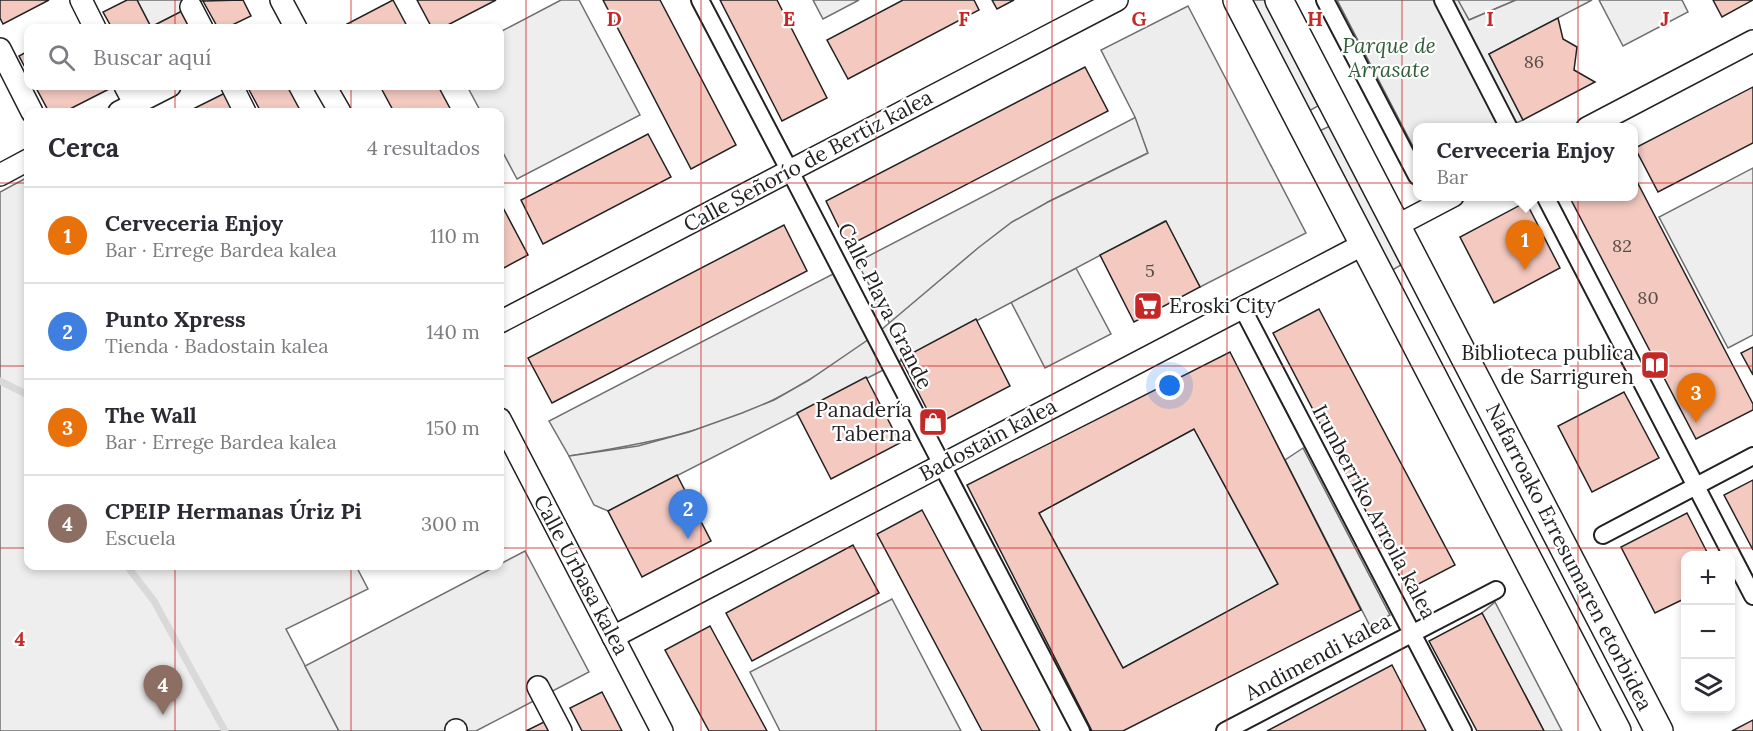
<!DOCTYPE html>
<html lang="es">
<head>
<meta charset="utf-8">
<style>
  body { margin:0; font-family:Lora,serif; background:#f7f7f7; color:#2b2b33 }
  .controls { position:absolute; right:18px; bottom:18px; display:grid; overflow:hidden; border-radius:12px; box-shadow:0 3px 9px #0003 }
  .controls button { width:54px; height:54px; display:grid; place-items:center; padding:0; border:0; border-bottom:2px solid #e1e1e2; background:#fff; color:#2b2b33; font:30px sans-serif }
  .you { position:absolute; left:1170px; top:386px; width:21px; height:21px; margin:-15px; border:4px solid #fff; border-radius:50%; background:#1a73e8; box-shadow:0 0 0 9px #1a73e833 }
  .badge { display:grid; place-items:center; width:39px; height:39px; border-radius:50%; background:#0b8043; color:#fff; font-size:20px; font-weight:700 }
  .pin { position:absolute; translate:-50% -50px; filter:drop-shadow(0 2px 3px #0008) }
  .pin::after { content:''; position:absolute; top:32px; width:21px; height:18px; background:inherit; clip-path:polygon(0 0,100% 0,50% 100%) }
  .popup { position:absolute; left:1413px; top:123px; width:225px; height:78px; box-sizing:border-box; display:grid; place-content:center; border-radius:12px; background:#fff; filter:drop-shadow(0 2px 4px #0005); font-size:20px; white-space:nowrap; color:#7c7c81 }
  .popup b { font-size:22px; color:#2b2b33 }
  .popup::after { content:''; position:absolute; left:50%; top:100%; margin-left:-12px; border:12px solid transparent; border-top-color:#fff }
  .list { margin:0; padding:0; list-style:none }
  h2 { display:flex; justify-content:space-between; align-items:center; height:78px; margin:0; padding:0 24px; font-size:26px }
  h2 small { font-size:20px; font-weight:400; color:#7c7c81 }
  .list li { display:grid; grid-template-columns:39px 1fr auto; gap:18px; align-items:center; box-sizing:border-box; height:96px; padding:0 24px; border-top:2px solid #e1e1e2 }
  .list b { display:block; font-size:22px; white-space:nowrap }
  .list p { margin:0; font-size:20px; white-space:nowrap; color:#7c7c81 }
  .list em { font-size:20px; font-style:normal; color:#7c7c81 }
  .icon { flex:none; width:33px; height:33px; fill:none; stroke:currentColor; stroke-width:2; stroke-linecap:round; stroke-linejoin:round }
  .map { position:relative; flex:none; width:1753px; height:731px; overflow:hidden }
  .search { position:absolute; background:#fff; box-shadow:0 3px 9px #0003; left:24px; top:24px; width:480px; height:66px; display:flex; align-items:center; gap:15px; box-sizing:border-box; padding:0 21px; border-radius:12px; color:#7c7c81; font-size:22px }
  .panel { position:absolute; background:#fff; box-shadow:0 3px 9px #0003; left:24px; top:108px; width:480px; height:462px; border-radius:12px }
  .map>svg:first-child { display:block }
  .green { fill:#eee; stroke:#6f6f6f; stroke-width:1.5 }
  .parking { fill:#ededed; stroke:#6f6f6f; stroke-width:1.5 }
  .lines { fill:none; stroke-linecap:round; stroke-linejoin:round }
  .stream { stroke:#d9d9d9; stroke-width:7 }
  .building { fill:#f3c9c0; stroke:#222; stroke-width:1.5; fill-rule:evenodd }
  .pedestrian-casing { stroke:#222; stroke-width:20 }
  .minor-casing { stroke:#222; stroke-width:24 }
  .tertiary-casing { stroke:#222; stroke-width:30 }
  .pedestrian { stroke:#fff; stroke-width:16 }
  .minor { stroke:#fff; stroke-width:21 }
  .tertiary { stroke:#fff; stroke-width:27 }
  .grid { fill:none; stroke:#c62828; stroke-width:1.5; stroke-opacity:0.55 }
  .labels { text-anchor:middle; stroke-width:4.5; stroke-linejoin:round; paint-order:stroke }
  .number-label { font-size:18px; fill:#564c4a }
  .park-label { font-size:21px; font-style:italic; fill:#2f5e38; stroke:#fff }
  .street-label { font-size:21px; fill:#222; stroke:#fff }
  .poi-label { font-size:21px; fill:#222; stroke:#fff; text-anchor:end }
  .grid-label { font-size:20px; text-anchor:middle; font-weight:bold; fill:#c62828; stroke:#fff; stroke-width:4.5; stroke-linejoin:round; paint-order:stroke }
</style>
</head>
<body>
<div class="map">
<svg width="1753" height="731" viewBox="0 0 1753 731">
  <rect width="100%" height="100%" fill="#fff"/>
  <g class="green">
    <path d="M137,0H204L151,27Z"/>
    <path d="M561,0H579L640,115L517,179L500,147V112H481L467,86H500V32Z"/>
    <path d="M813,0H859L823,19Z"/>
    <path d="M1251,0H1264L1318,106L1309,111Z"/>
    <path d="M1457,0H1516L1469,20Z"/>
    <path d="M1599,0H1682L1688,12L1623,46Z"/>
    <path d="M1136,117L1148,153L1048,202L931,289L890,324L857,262Z"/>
    <path d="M1330,126L1401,265L1391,271L1319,131Z"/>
    <path d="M1753,168V335L1728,348L1659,217Z"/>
    <path d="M28,177V566H356L368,589L286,629L339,731H0V192Z"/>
    <path d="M1076,268L1111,334L1045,368L1011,302Z"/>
    <path d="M833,274L868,341C838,362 808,382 775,399C711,432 639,445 569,456L549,421Z"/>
    <path d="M1194,429L1278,584L1123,668L1039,513Z"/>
    <path d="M1303,448L1390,615L1370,626L1285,460Z"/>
    <path d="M892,599L961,731H780L750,672Z"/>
    <path d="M1495,602L1562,731H1544L1482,613Z"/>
  </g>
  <g class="parking">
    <path d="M1337,0H1458L1469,20L1516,0H1592L1489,54L1523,120L1508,127L1417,128V154Z"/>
    <path d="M1188,6L1306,233L1200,287L1165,221L891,366L608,511L594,505L569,456L638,446L689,432L742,413L774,400L809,380L875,335L978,248L1012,222L1048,202L1148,153L1135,117L1101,50Z"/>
    <path d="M525,551L589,672L476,731H339L305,666Z"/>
  </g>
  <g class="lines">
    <g class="stream">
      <path d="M0,381L28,395"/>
      <path d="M127,566L154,601L225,731"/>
    </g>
  </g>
  <g class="building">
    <path d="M0,0H49L3,24L0,18Z"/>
    <path d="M127,0H137L151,27L182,11L191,28H112L103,12Z"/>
    <path d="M243,0L251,16L226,28H218L203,1Z"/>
    <path d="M393,0L408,28H350L347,24Z"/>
    <path d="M417,0H496L442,28H432Z"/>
    <path d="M603,0H660L736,145L691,169Z"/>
    <path d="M720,0H777L827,98L782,121Z"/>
    <path d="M903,0H974L979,10L848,79L827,40Z"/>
    <path d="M992,0H1014L997,9Z"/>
    <path d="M1713,0H1753L1722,17Z"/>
    <path d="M1558,18L1563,39L1577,47L1574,70L1595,82L1523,120L1489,54Z"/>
    <path d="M28,51V73L19,56Z"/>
    <path d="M1085,67L1108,111L848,246L826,201Z"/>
    <path d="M35,86H115L64,112H49Z"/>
    <path d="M247,86H287L301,112H261Z"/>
    <path d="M380,86H438L452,112H394Z"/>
    <path d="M1753,87V143L1658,192L1635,148Z"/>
    <path d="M225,93L235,112H187Z"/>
    <path d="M648,134L671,177L543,244L521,200Z"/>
    <path d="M1633,174L1753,404V410L1696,439L1569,196H1633Z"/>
    <path d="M500,202L528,255L500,270Z"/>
    <path d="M1526,202L1560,268L1494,303L1460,237Z"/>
    <path d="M1166,221L1200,287L1134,322L1100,255Z"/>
    <path d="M784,225L807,271L552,403L528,358Z"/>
    <path d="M1319,309L1455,565L1407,590L1273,333Z"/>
    <path d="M976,319L1010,386L935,425L901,359Z"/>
    <path d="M1753,347V375L1741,353Z"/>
    <path d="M1230,352L1361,610L1123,731H1092L967,485ZM1194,429L1278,584L1123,668L1039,513Z"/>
    <path d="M866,377L900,443L831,479L797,413Z"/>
    <path d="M1624,392L1659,458L1592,492L1558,426Z"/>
    <path d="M677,475L711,541L642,577L608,511Z"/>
    <path d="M1753,480V550L1724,495Z"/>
    <path d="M922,510L1040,731H982L877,534Z"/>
    <path d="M1687,513L1709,556H1686V598L1655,613L1621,547Z"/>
    <path d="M853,545L879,593L752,661L726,613Z"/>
    <path d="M1482,613L1544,731H1477L1429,641Z"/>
    <path d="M710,626L767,731H709L665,650Z"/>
    <path d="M1392,665L1426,731H1267Z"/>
    <path d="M602,692L622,731H582L570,708Z"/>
    <path d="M550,719L556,731H526Z"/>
    <path d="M1753,720V731H1732Z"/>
  </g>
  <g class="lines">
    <g class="pedestrian-casing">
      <g id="pedestrian">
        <path d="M700,0L785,162"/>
        <path d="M1325,0L1417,176"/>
        <path d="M1443,0L1509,128"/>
        <path d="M793,177L937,455"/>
        <path d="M1545,196L1753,596"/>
        <path d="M1246,315L1463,731"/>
        <path d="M945,471L1081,731"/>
        <path d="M1603,535L1753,456"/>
        <path d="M1225,731L1496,590"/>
      </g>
    </g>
    <g class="minor-casing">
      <g id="minor">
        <path d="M81,0L95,28"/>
        <path d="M281,0L296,28"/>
        <path d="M191,7L202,28"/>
        <path d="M0,49L32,112"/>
        <path d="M125,86L139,112"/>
        <path d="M232,86L245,112"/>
        <path d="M325,86L340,112"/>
        <path d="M119,112L170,86"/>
        <path d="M1587,128L1753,41"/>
        <path d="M0,175L28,160"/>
        <path d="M1396,226L1453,196"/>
        <path d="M500,322L1117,0"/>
        <path d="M500,419L662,731"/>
        <path d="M613,637L1364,244"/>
        <path d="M538,687L561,731"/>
        <path d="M456,730V731"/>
      </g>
    </g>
    <g class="tertiary-casing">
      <g id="tertiary">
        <path d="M1237,0L1617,731"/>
        <path d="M1279,0L1659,731"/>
      </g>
    </g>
    <use href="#pedestrian" class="pedestrian"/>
    <use href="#minor" class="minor"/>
    <use href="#tertiary" class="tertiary"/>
  </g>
  <path class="grid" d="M175,0V28M351,0V28M526,0V731M701,0V731M876,0V731M1052,0V731M1227,0V731M1402,0V731M1578,0V731M175,86V112M351,86V112M0,183H28M500,183H1753M0,366H28M500,366H1753M0,548H28M500,548H1753M175,566V731M351,566V731"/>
  <defs>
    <g id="supermarket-square" transform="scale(1.5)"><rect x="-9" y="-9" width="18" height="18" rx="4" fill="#c62828" stroke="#fff"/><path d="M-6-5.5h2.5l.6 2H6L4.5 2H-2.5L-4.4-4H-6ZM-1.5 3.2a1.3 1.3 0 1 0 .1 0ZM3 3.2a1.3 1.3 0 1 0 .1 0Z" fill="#fff"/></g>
    <g id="library-square" transform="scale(1.5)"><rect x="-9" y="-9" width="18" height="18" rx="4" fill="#c62828" stroke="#fff"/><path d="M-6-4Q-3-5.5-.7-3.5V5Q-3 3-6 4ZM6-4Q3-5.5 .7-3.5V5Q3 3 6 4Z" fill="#fff"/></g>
    <g id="shop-square" transform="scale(1.5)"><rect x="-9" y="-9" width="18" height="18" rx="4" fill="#c62828" stroke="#fff"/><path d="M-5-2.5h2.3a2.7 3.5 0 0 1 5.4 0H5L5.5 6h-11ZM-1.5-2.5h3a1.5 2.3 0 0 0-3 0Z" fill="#fff"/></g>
  </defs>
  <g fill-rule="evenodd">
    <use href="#supermarket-square" x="1148" y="306"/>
    <use href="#library-square" x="1655" y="365"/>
    <use href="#shop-square" x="933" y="422"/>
  </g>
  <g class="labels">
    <g class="number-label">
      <text x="1534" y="68">86</text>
      <text x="1622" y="252">82</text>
      <text x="1150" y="277">5</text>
      <text x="1648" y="304">80</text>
    </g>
    <g class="park-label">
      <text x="1389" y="53">Parque de<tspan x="1389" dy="24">Arrasate</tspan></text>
    </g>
    <g class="street-label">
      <text transform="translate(808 161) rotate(-28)" y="7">Calle Señorío de Bertiz kalea</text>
      <text transform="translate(885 306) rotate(63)" y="7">Calle Playa Grande</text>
      <text transform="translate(988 440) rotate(-28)" y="7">Badostain kalea</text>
      <text transform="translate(1374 512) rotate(62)" y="7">Irunberriko Arroila kalea</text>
      <text transform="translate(1569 557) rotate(63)" y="7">Nafarroako Erresumaren etorbidea</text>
      <text transform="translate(581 575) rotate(62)" y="7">Calle Urbasa kalea</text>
      <text transform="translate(1318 657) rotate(-28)" y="7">Andimendi kalea</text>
    </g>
    <g class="poi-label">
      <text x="1169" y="313" text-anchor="start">Eroski City</text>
      <text x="1634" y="360">Biblioteca publica<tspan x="1634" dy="24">de Sarriguren</tspan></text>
      <text x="912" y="417">Panadería<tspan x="912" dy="24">Taberna</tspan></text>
    </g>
  </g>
  <g class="grid-label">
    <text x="614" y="26">D</text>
    <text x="789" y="26">E</text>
    <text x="964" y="26">F</text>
    <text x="1139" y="26">G</text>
    <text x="1315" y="26">H</text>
    <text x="1490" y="26">I</text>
    <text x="1665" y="26">J</text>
    <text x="20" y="646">4</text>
  </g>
</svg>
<div class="controls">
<button>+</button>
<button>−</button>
<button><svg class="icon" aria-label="layers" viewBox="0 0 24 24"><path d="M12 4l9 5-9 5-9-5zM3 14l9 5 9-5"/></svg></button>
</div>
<div class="you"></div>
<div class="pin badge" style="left:1525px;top:270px;background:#e8710a">1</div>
<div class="popup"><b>Cerveceria Enjoy</b>Bar</div>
<div class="pin badge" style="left:688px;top:539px;background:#3f7fe0">2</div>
<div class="pin badge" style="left:1696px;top:423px;background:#e8710a">3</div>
<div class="pin badge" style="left:163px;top:715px;background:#8d6e63">4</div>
<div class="search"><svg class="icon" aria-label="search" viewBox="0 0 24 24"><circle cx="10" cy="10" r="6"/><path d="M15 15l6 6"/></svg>Buscar aquí</div>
<section class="panel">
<h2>Cerca<small>4 resultados</small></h2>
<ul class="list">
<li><span class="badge" style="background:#e8710a">1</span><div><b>Cerveceria Enjoy</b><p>Bar · Errege Bardea kalea</p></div><em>110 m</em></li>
<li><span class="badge" style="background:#3f7fe0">2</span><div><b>Punto Xpress</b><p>Tienda · Badostain kalea</p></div><em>140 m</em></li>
<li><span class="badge" style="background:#e8710a">3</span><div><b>The Wall</b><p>Bar · Errege Bardea kalea</p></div><em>150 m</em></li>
<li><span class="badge" style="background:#8d6e63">4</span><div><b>CPEIP Hermanas Úriz Pi</b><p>Escuela</p></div><em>300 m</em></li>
</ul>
</section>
</div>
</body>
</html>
